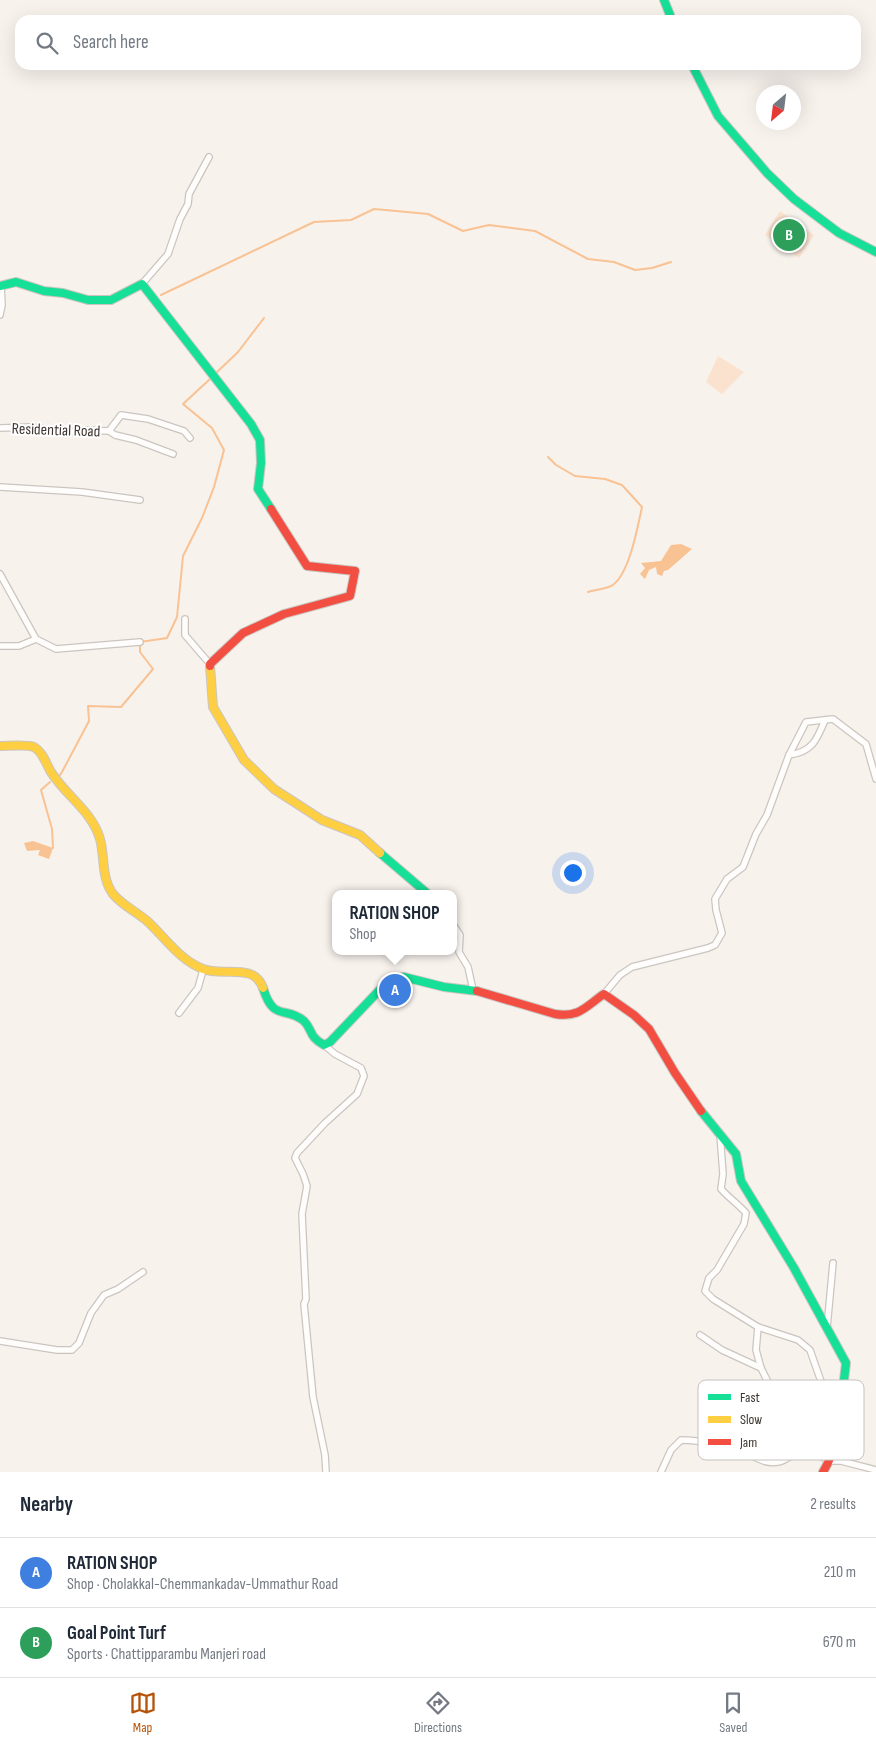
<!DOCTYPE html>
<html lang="en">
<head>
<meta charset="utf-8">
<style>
  body { margin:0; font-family:"Sofia Sans Condensed",sans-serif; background:#f6f6f7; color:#1f2937 }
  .compass { position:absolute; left:756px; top:85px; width:45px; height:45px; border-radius:50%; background:#fff; box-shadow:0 5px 20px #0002; rotate:208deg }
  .you { position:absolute; left:572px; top:872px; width:18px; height:18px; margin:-12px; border:4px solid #fff; border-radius:50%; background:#1a73e8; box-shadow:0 0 0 8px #1a73e833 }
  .badge { display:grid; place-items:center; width:32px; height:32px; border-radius:50%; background:#b45309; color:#fff; font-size:16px; font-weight:700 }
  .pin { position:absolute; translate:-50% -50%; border:2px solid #fff; box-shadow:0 1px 5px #0006 }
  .popup { position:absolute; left:332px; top:890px; width:125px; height:65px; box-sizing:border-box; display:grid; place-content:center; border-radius:10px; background:#fff; filter:drop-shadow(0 1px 4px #0005); font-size:16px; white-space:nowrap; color:#747a83 }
  .popup b { font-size:19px; color:#1f2937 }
  .popup::after { content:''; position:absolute; left:50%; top:100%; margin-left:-10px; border:10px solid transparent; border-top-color:#fff }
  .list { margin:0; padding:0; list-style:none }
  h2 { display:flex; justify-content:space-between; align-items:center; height:65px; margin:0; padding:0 20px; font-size:21px }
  h2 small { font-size:16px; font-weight:400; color:#747a83 }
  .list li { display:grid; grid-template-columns:32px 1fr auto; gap:15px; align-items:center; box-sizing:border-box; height:70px; padding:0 20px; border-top:1px solid #e0e1e3 }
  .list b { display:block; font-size:19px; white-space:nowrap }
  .list p { margin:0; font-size:16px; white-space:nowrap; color:#747a83 }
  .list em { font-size:16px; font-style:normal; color:#747a83 }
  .icon { flex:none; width:28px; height:28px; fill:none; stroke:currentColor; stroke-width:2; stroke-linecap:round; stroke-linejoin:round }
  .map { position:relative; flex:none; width:876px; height:1472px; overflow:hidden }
  .search { position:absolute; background:#fff; box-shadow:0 5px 20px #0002; left:15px; right:15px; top:15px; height:55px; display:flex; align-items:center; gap:12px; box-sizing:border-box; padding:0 18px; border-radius:15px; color:#747a83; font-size:19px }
  .sheet { height:205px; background:#fff }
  nav { display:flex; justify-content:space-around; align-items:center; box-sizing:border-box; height:70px; border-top:1px solid #e0e1e3; background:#fff; font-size:14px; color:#747a83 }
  nav a { display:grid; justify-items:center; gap:2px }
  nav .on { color:#b45309 }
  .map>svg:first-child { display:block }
  .green { fill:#fae2ce }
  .water { fill:#f9c293 }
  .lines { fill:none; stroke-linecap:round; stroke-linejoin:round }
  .stream { stroke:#f9c293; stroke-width:2 }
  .street-casing { stroke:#cbc5c0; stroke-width:8 }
  .fast-casing { stroke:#cbc5c0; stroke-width:10 }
  .slow-casing { stroke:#cbc5c0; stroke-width:10 }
  .jam-casing { stroke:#cbc5c0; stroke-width:10 }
  .street { stroke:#fefdfc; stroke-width:5.5 }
  .fast { stroke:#16e098; stroke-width:8 }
  .slow { stroke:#ffcf43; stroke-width:8 }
  .jam { stroke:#f24e42; stroke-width:8 }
  .labels { text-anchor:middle; stroke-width:4; stroke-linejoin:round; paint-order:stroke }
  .street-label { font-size:16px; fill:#3d352f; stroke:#fff }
  .key { fill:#fff; stroke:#c5c2c1; stroke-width:1 }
  .key-label { font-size:14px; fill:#3d352f }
</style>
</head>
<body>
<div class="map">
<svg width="876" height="1472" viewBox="0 0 876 1472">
  <rect width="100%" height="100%" fill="#f8f2ed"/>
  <g class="green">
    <path d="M780,211L814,235L799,258L765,235Z"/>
    <path d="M718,356L744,372L722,394L706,382Z"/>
  </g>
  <g class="water">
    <path d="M681,544L692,549L668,570L664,571L662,576L657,574L656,567L649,570L645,579L640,574L645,568L641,563L661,561L671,545Z"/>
    <path d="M33,841L53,848L49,859L38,855L40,850L27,851L24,843Z"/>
  </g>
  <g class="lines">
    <g class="stream">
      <path d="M161,295L314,222L351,220L374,209L396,211L428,214L463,231L489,225L535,231L588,259L614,262L635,270L652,268L671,262"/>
      <path d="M216,373L238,352L264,318"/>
      <path d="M548,457L556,465L575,476L605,479L622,485L642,507C638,525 629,577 611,586C604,589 595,590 588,592"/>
      <path d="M60,775L62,772L89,721L88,706L121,707L153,669L140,652V642L167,638L177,617L183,556L202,518L214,487L224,450L212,428L183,404L210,379"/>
      <path d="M50,782L41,790L52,829L53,848"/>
    </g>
    <g class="street-casing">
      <g id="street">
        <path d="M142,284L168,254L180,219L188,204L189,194L209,157"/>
        <path d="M0,315L2,305L1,286"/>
        <path d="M0,428L32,427L67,433L84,430L109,431L121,415L148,419L184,431L190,438"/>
        <path d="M109,431L115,435L136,440L173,454"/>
        <path d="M0,487L82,492L140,500"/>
        <path d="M0,574L36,639L56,649L140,642"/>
        <path d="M185,619V635L210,664"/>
        <path d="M0,646H19L36,639"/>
        <path d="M789,755C812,752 817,740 825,720"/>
        <path d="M454,926L460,935L459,952L468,967L473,990"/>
        <path d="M604,994L620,975L632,967L708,948L715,945L722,933L716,910L715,899L727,879L743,867L756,834L767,815L789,755L806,722L833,719L866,744L876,779"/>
        <path d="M179,1013L198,988L203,970"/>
        <path d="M324,1045L335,1054L361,1068L364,1076L357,1094L325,1123L297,1153L295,1158L303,1174L307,1186L302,1214L306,1299L304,1304L313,1397L325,1455L326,1472"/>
        <path d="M720,1134L723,1174L721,1189C729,1198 738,1204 746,1213L744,1224L717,1270L709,1278L705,1291L713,1299L758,1327L798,1340L810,1350L837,1427"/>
        <path d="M758,1327L756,1350L761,1368L801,1449"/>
        <path d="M827,1328L833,1263"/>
        <path d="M700,1335L722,1350L761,1368"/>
        <path d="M0,1341L57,1350H72L79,1343L91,1313L104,1295L118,1289L143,1272"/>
        <path d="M661,1472L671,1450L681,1440C701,1440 727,1446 746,1453C758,1458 764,1464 778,1462C787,1461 793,1453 801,1449L812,1452L830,1461H841L876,1470"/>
      </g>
    </g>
    <g class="fast-casing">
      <g id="fast">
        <path d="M664,0L672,20"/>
        <path d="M692,65L718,116L767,173L794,199L839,233L876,252"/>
        <path d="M0,286L16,282L44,291L63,293L88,300H111L142,284L251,424L260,440L261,463L258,489L271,509"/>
        <path d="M380,853L428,894"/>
        <path d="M263,988C274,1023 285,1005 304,1021C313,1030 308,1036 324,1045L330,1042L390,979L404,977L444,987L477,991"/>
        <path d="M701,1111L736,1154L741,1181L794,1268L846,1363L841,1405"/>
      </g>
    </g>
    <g class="slow-casing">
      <g id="slow">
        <path d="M210,666L213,707L244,760L274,789L322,820L360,835L380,853"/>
        <path d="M0,746C8,746 27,744 34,747C43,752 46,764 51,772C66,796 92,811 100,839C105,857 101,878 113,894C122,905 135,911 146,920C164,936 179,960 203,969C223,977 254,962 263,988"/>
      </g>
    </g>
    <g class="jam-casing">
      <g id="jam">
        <path d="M210,666V664L243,633L284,614L350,596L355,571L307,566L271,509"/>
        <path d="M477,991L555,1014C579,1018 585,1007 604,994L634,1015L649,1029L675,1073L701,1111"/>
        <path d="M823,1472C836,1451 838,1429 841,1405"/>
      </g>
    </g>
    <use href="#street" class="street"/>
    <use href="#fast" class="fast"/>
    <use href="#slow" class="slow"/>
    <use href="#jam" class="jam"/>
  </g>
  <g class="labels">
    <g class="street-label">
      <text transform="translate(56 429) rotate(2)" y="6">Residential Road</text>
    </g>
  </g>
  <rect x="698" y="1380" width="166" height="80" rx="8" class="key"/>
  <rect x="708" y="1394" width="23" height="6" fill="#16e098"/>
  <rect x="708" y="1416" width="23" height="7" fill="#ffcf43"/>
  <rect x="708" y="1439" width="23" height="6" fill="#f24e42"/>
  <g class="key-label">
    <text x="740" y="1402">Fast</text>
    <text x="740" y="1424">Slow</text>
    <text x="740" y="1447">Jam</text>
  </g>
</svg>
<svg class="compass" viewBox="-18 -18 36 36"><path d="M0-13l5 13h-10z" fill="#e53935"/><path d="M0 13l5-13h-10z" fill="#747a83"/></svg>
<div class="you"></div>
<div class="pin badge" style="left:395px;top:990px;background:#3f7fe0">A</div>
<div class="popup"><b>RATION SHOP</b>Shop</div>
<div class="pin badge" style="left:789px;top:235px;background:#2e9e5b">B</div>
<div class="search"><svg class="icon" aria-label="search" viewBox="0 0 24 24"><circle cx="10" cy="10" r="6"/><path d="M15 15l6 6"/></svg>Search here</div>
</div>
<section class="sheet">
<h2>Nearby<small>2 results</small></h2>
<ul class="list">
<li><span class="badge" style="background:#3f7fe0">A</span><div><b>RATION SHOP</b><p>Shop · Cholakkal-Chemmankadav-Ummathur Road</p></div><em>210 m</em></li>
<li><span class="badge" style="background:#2e9e5b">B</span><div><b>Goal Point Turf</b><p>Sports · Chattipparambu Manjeri road</p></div><em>670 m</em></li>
</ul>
</section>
<nav>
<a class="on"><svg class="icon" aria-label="map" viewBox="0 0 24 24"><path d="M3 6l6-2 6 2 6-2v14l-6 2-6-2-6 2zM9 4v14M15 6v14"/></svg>Map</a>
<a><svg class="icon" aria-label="directions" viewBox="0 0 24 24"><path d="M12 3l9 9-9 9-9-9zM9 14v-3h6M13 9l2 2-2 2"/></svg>Directions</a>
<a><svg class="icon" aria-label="saved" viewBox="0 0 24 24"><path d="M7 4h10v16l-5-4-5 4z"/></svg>Saved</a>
</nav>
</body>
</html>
